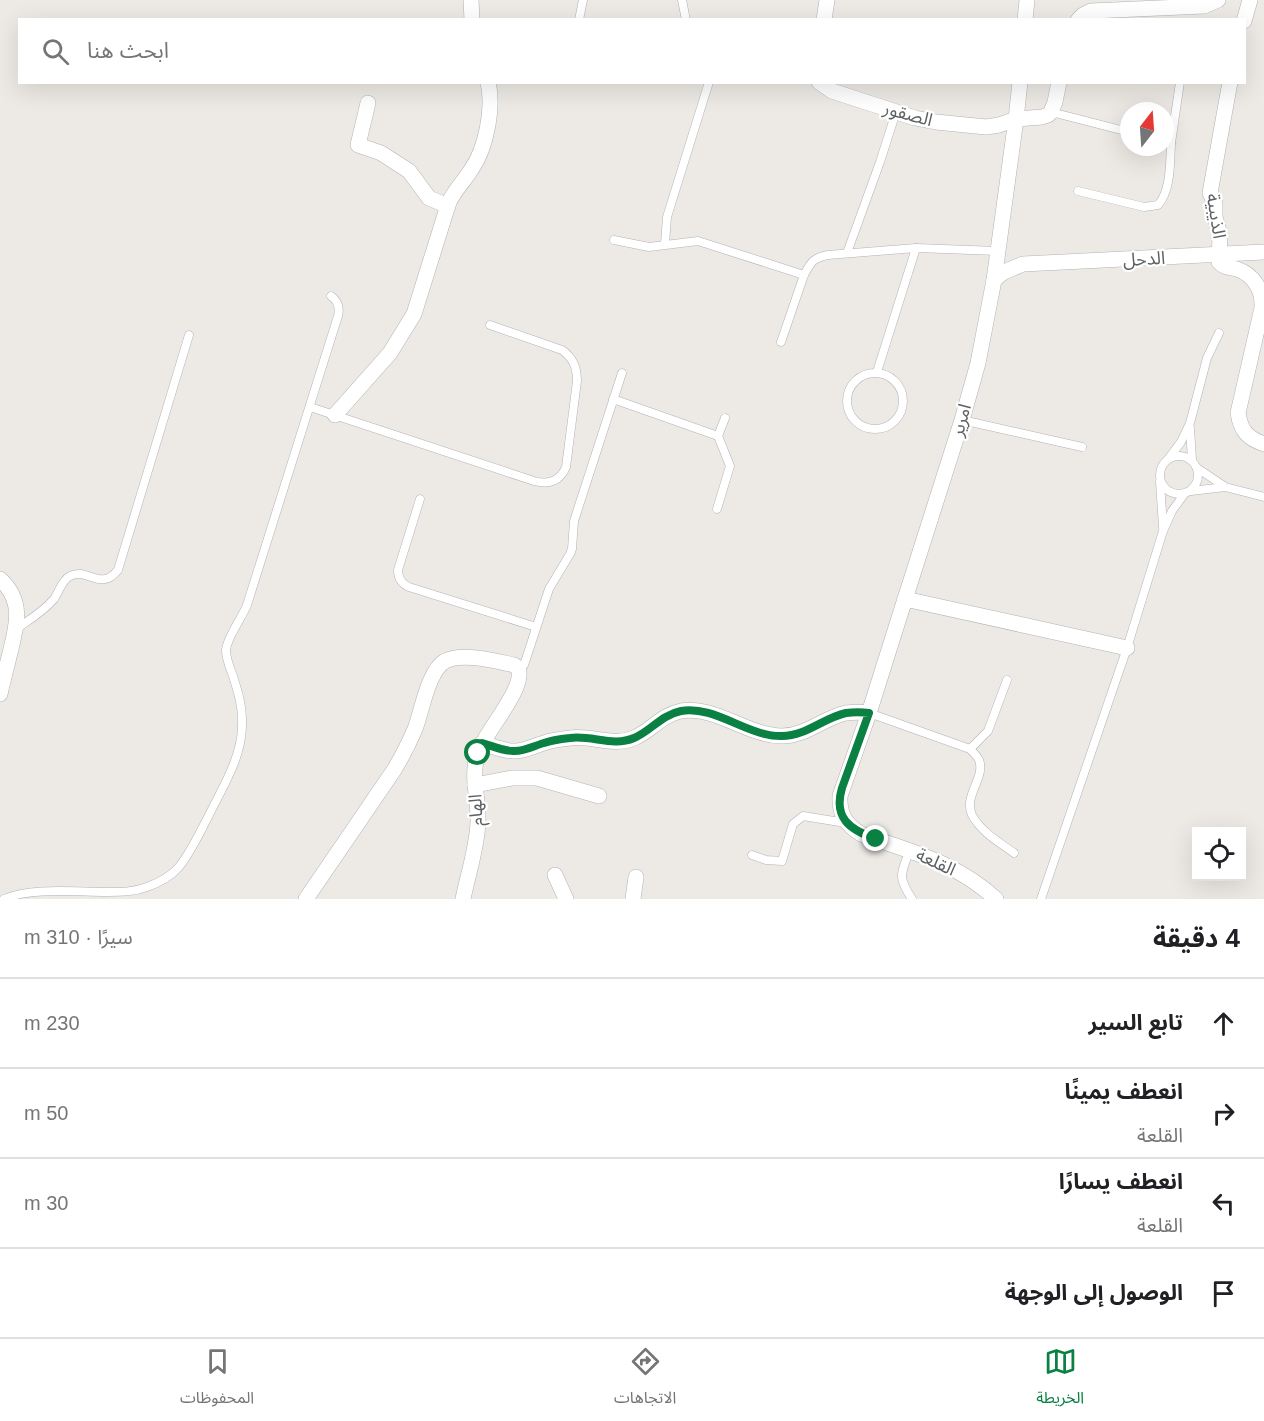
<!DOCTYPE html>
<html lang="ar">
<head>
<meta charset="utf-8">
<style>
  body { margin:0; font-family:Arial,"Noto Sans Arabic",sans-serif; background:#f6f6f6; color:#202124; direction:rtl }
  .controls { position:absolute; right:18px; bottom:18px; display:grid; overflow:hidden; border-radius:0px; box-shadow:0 6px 24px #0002 }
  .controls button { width:54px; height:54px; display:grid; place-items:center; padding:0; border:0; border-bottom:2px solid #e0e0e0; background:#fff; color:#202124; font:30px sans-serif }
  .compass { position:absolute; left:1120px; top:102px; width:54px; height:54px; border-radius:50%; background:#fff; box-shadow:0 6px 24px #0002; rotate:17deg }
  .stop { position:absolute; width:18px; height:18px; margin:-14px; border:4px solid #0b8043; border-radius:50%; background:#fff }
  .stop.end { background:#0b8043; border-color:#fff; box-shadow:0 2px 6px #0008 }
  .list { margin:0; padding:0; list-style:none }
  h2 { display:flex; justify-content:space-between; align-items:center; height:78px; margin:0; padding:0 24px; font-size:26px }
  h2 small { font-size:20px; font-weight:400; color:#757577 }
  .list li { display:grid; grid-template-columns:39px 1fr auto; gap:18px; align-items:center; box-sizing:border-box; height:90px; padding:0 24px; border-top:2px solid #e0e0e0 }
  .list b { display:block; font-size:22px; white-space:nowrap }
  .list p { margin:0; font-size:20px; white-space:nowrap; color:#757577 }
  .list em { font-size:20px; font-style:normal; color:#757577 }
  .icon { flex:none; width:33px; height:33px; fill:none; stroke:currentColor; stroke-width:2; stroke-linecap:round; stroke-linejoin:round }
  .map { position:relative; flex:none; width:1264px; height:899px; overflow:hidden; direction:ltr }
  .search { position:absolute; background:#fff; box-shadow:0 6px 24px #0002; left:18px; right:18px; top:18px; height:66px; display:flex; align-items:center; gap:15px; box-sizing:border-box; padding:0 21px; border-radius:0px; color:#757577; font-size:22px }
  .sheet { height:438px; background:#fff }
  nav { display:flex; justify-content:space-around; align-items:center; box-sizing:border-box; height:84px; border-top:2px solid #e0e0e0; background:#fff; font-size:16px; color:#757577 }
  nav a { display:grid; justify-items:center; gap:3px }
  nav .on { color:#0b8043 }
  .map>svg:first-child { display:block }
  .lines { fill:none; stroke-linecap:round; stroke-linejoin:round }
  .lane-casing { stroke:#b0b3b5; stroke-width:9 }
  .street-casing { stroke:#b0b3b5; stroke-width:16 }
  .lane { stroke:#fff; stroke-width:8 }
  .street { stroke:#fff; stroke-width:15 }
  .route { stroke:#0b8043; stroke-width:8 }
  .labels { text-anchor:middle; stroke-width:4.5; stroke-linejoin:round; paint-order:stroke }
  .street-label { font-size:18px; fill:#5c6163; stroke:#fff }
</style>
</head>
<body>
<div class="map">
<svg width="1264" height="899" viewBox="0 0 1264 899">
  <rect width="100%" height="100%" fill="#edeae5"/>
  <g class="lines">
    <g class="lane-casing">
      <g id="lane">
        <path d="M682,0L686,20"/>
        <path d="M579,20L583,0"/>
        <path d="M1051,112L1129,132"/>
        <path d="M1171,143L1180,82"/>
        <path d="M1078,191L1144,207L1158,205C1171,191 1170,162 1171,143L1165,142"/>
        <path d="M614,240L649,247L698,241L804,275L781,342"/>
        <path d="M665,244L667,217L709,82"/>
        <path d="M847,253L880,162L896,112"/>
        <path d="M804,275C811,262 813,258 828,255L916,248L998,251"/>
        <path d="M877,372L916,248"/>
        <circle cx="875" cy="401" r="28"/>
        <path d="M613,399L718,436"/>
        <path d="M310,407L534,481C549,485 560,481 566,467L577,381C577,367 573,358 562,350L490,325"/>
        <path d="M962,420L1082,447"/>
        <path d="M1190,428L1192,460"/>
        <circle cx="1179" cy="475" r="19"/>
        <path d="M1169,458L1181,442L1190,423L1207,358L1219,333"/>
        <path d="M1197,468L1224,486"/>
        <path d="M1160,482L1163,527"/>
        <path d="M1191,491L1225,487L1264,497"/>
        <path d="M420,499L398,570C398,579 402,584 409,587L536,627"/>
        <path d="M717,509L730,466L718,436L725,418"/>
        <path d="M16,629C29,620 43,612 54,599C59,592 62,580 70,576C87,567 101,592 118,570L189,335"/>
        <path d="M519,670L524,665L549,589L570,554L572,549L574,521L622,373"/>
        <path d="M869,713L970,749C973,752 977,756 979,760C986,777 963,796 972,815C981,832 999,842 1014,853"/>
        <path d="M970,749L988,731L1007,680"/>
        <path d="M910,850C901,874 897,876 912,899"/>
        <path d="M752,855L766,860L782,861L793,824L803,816L846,823"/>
        <path d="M4,899C31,887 76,892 107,892C121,892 134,892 147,887C158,883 170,877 178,868C190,854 199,834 208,817C222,788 242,758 242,725C243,708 238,692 233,676C230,668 226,659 226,650C227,637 242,618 247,605L338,316C340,308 338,301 331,296"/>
        <path d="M1041,899L1127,648L1163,531L1172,511L1185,493"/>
      </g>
    </g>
    <g class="street-casing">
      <g id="street">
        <path d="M471,0L472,20"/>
        <path d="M824,20L827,0"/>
        <path d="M1025,20L1027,0"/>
        <path d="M1078,20L1083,15L1091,11L1204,6L1218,0"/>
        <path d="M1244,21L1250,0"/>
        <path d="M819,82L832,91L915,118L936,122L986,127L999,125L1016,119L1042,117L1048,115L1051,112L1055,102L1059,82"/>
        <path d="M1230,82L1210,193L1215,204V217L1220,235L1219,262C1224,268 1230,267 1237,269C1254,275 1263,290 1262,308L1238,413C1241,431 1247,438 1264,444"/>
        <path d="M368,103L358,145L381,153L409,171L429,198L448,206"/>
        <path d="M994,280L1004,272L1023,264L1264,252"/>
        <path d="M335,415L390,353L414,314L449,202C455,190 464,181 471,170C486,149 494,108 488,82"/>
        <path d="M0,579C24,601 17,625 10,653C7,666 3,680 0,694"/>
        <path d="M905,599L1127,648"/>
        <path d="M482,743C492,746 503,751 513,751C524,752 533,746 544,743C552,740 561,739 570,738C592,735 613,747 634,738C651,731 661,715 681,711C715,705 748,736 782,736C806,736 823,718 846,713C854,712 861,712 869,713"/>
        <path d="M475,785L512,778H537L599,796"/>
        <path d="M555,875L566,899"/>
        <path d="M306,899L394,770C402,757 409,743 415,729C422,711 428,671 445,661C462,652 495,661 514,665L518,668C527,687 484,733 478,753C470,777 479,798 478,822C477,848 468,874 463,899"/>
        <path d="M633,899L636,877"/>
        <path d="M996,899C956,862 911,852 861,834C846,825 839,814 840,796L869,713L905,599L962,420L978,363L994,280L1016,119L1020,82"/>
      </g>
    </g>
    <use href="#lane" class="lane"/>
    <use href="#street" class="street"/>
  </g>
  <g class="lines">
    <path class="route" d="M478,753L482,743C492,746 503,751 513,751C524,752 533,746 544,743C552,740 561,739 570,738C592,735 613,747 634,738C651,731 661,715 681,711C715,705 748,737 782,736C806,736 823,718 846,713C854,712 861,712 869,713L842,788C833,818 850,830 876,839"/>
  </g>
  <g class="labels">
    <g class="street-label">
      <text transform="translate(908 114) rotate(15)" y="6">الصقور</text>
      <text transform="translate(1216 216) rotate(81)" y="6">الذيبية</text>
      <text transform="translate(1144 259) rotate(-3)" y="6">الدحل</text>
      <text transform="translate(961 420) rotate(-74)" y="6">امرير</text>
      <text transform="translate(476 810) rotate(-93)" y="6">الهام</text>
      <text transform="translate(936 862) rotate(25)" y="6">القلعة</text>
    </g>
  </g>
</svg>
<div class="controls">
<button><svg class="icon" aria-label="locate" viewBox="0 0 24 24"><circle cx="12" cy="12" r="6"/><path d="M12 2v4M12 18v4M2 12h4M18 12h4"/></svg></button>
</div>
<svg class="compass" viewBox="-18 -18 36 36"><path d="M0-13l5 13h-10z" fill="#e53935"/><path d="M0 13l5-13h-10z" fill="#757577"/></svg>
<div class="stop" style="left:478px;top:753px"></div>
<div class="stop end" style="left:876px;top:839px"></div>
<div class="search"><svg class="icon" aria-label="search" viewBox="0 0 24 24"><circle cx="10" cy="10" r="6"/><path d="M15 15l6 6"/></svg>ابحث هنا</div>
</div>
<section class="sheet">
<h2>4 دقيقة<small>سيرًا · 310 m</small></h2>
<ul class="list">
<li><svg class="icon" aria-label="ahead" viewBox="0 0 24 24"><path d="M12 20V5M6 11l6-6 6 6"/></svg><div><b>تابع السير</b></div><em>230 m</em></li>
<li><svg class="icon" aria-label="right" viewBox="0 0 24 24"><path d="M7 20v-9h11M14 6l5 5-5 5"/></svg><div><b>انعطف يمينًا</b><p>القلعة</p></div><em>50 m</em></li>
<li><svg class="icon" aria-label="left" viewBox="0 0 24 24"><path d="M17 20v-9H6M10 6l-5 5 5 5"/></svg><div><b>انعطف يسارًا</b><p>القلعة</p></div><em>30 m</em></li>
<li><svg class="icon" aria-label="arrive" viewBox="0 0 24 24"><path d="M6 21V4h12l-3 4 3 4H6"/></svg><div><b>الوصول إلى الوجهة</b></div></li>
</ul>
</section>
<nav>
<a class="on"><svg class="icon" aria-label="map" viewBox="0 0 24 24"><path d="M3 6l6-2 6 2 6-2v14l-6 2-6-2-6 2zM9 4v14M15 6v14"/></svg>الخريطة</a>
<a><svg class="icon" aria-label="directions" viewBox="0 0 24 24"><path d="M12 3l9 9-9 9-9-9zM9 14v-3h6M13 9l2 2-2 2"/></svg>الاتجاهات</a>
<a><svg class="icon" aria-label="saved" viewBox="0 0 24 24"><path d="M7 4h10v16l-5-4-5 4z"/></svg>المحفوظات</a>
</nav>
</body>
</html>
